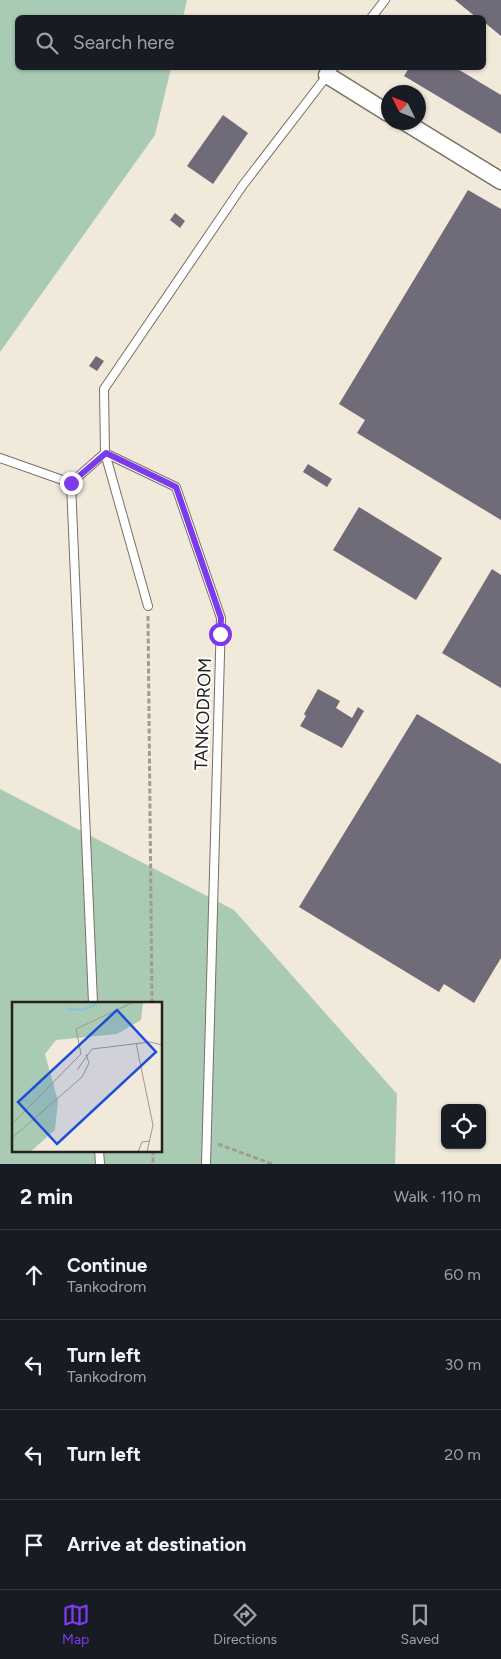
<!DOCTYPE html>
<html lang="en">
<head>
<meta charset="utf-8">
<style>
  body { margin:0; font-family:Figtree,sans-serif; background:#20242c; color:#f1f3f6 }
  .controls { position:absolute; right:15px; bottom:15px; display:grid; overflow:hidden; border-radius:8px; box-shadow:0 1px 4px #0004 }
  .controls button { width:45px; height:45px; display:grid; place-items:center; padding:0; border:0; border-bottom:1px solid #363941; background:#171b24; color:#f1f3f6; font:25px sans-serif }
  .compass { position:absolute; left:381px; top:85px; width:45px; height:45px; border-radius:50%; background:#171b24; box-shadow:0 1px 4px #0004; rotate:313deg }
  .stop { position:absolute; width:15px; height:15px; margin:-11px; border:4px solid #7c3aed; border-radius:50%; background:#fff }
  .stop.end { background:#7c3aed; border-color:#fff; box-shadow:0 1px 5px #0008 }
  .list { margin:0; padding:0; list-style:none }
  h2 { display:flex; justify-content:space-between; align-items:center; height:65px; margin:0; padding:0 20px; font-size:21px }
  h2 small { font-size:16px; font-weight:400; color:#9ea1a6 }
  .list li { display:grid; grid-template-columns:32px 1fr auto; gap:15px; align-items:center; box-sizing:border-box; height:90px; padding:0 20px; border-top:1px solid #363941 }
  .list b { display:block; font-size:19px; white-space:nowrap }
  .list p { margin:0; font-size:16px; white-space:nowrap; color:#9ea1a6 }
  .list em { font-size:16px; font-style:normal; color:#9ea1a6 }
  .icon { flex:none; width:28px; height:28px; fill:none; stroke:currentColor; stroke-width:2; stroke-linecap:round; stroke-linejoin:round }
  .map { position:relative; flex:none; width:501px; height:1164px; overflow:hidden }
  .search { position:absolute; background:#171b24; box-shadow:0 1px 4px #0004; left:15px; right:15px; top:15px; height:55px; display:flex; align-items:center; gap:12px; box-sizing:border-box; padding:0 18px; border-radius:8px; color:#9ea1a6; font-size:19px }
  .sheet { height:425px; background:#171b24 }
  nav { display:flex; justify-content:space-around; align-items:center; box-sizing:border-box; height:70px; border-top:1px solid #363941; background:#171b24; font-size:14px; color:#9ea1a6 }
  nav a { display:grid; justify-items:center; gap:2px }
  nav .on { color:#7c3aed }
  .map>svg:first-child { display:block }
  .green { fill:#a9cbb4; fill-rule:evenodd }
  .building { fill:#706b78 }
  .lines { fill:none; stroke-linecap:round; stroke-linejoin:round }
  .lane-casing { stroke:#787164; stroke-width:10 }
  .street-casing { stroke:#787164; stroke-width:19 }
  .path { stroke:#a19b90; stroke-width:3; stroke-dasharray:5 2.5; stroke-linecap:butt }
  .lane { stroke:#fff; stroke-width:8 }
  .street { stroke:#fff; stroke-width:16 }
  .route { stroke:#7c3aed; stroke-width:6 }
  .labels { text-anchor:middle; stroke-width:4; stroke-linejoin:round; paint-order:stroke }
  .street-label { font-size:18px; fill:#25221d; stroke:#fff }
  .inset-river { fill:none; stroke:#8fc2d6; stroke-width:2.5 }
  .inset-road { fill:none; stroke:#9f998e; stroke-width:1 }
  .view { fill:#1d4ed8; fill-opacity:0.15; stroke:#1d4ed8; stroke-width:2.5 }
  .inset-edge { fill:none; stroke:#25221d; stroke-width:2.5 }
</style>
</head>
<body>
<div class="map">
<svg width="501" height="1164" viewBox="0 0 501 1164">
  <rect width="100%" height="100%" fill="#f1e9da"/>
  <g class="green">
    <path d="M0,0H187L183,17L18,18V68H171L155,135L0,352Z"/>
    <path d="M0,789L234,910L397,1094L395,1164H0ZM14,1003H161V1150H14Z"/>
  </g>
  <g class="building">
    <path d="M455,0H501V36L484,22V18H477Z"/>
    <path d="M409,68H456L501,95V134L404,76Z"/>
    <path d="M223,115L248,133L213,184L187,166Z"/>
    <path d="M468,190L501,209V520L357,433L365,420L339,404Z"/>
    <path d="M175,213L185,221L180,228L170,220Z"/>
    <path d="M96,356L104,361L97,371L89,366Z"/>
    <path d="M308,464L332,479L327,487L303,472Z"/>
    <path d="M359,507L442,558L416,600L333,550Z"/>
    <path d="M492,569L501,575V688L442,653Z"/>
    <path d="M318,689L340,701L336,708L352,718L358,707L364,711L342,748L300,726L306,716L304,714Z"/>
    <path d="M417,714L501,764V958L474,1003L444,984L439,992L299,907Z"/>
  </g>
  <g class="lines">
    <g class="lane-casing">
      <g id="lane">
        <path d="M371,18L385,0"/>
        <path d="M105,453L176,487L221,618L206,1164"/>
        <path d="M0,458L71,483"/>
        <path d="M71,483L93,1003"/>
        <path d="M71,483L105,453"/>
        <path d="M148,606L105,453L104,389L243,185L333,68"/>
        <path d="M99,1150L100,1164"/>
      </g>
    </g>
    <g class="street-casing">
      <g id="street">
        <path d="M327,75L388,113"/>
        <path d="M405,122L501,181"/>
      </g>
    </g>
    <g class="path">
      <path d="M148,616L152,1003"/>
      <path d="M218,1144L272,1164"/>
      <path d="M153,1150V1164"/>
    </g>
    <use href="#lane" class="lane"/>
    <use href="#street" class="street"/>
  </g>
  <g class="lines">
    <path class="route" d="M71,483L106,453L176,487L221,618L220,634"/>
  </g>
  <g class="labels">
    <g class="street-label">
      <text transform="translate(203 714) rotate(-88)" y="6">TANKODROM</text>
    </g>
  </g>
  <g transform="translate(12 1002)">
    <rect width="150" height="150" fill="#f1e9da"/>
    <path d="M0,0H131L129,18L105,32L44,38L33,52L46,99L43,128L18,150H0Z" fill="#a9cbb4"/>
    <path class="inset-river" d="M55,7L71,8L88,0"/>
    <path class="inset-road" d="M124,41L141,123L135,150M69,52L64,27L122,0M65,68L80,47L138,40L150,43M0,122L69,52M0,136L70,75L77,61L74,52M126,150L130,140L138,139"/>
    <path class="view" d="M105,8L144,50L45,142L6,100Z"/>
    <rect width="150" height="150" class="inset-edge"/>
  </g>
</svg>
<div class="controls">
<button><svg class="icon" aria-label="locate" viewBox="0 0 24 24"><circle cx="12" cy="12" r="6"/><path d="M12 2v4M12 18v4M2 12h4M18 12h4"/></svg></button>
</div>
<svg class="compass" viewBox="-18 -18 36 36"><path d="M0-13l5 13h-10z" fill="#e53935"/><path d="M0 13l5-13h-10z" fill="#9ea1a6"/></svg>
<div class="stop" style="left:220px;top:634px"></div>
<div class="stop end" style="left:71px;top:483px"></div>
<div class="search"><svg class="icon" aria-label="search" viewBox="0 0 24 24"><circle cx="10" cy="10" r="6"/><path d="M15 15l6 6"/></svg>Search here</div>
</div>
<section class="sheet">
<h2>2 min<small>Walk · 110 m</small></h2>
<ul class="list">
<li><svg class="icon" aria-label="ahead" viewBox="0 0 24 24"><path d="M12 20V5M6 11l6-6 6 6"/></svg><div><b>Continue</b><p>Tankodrom</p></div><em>60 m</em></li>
<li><svg class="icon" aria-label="left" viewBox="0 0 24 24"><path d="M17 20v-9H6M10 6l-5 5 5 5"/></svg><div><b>Turn left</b><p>Tankodrom</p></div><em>30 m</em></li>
<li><svg class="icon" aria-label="left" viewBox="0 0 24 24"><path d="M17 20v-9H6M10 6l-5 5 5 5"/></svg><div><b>Turn left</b></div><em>20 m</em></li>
<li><svg class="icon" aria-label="arrive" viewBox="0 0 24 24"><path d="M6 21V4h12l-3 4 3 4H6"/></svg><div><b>Arrive at destination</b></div></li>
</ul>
</section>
<nav>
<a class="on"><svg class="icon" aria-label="map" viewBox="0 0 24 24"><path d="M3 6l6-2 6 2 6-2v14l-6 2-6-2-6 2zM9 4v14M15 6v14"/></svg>Map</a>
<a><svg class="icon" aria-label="directions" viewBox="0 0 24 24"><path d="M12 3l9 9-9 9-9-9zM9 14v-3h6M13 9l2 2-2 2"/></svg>Directions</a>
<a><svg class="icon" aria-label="saved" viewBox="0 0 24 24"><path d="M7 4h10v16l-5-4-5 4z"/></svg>Saved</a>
</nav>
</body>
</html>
